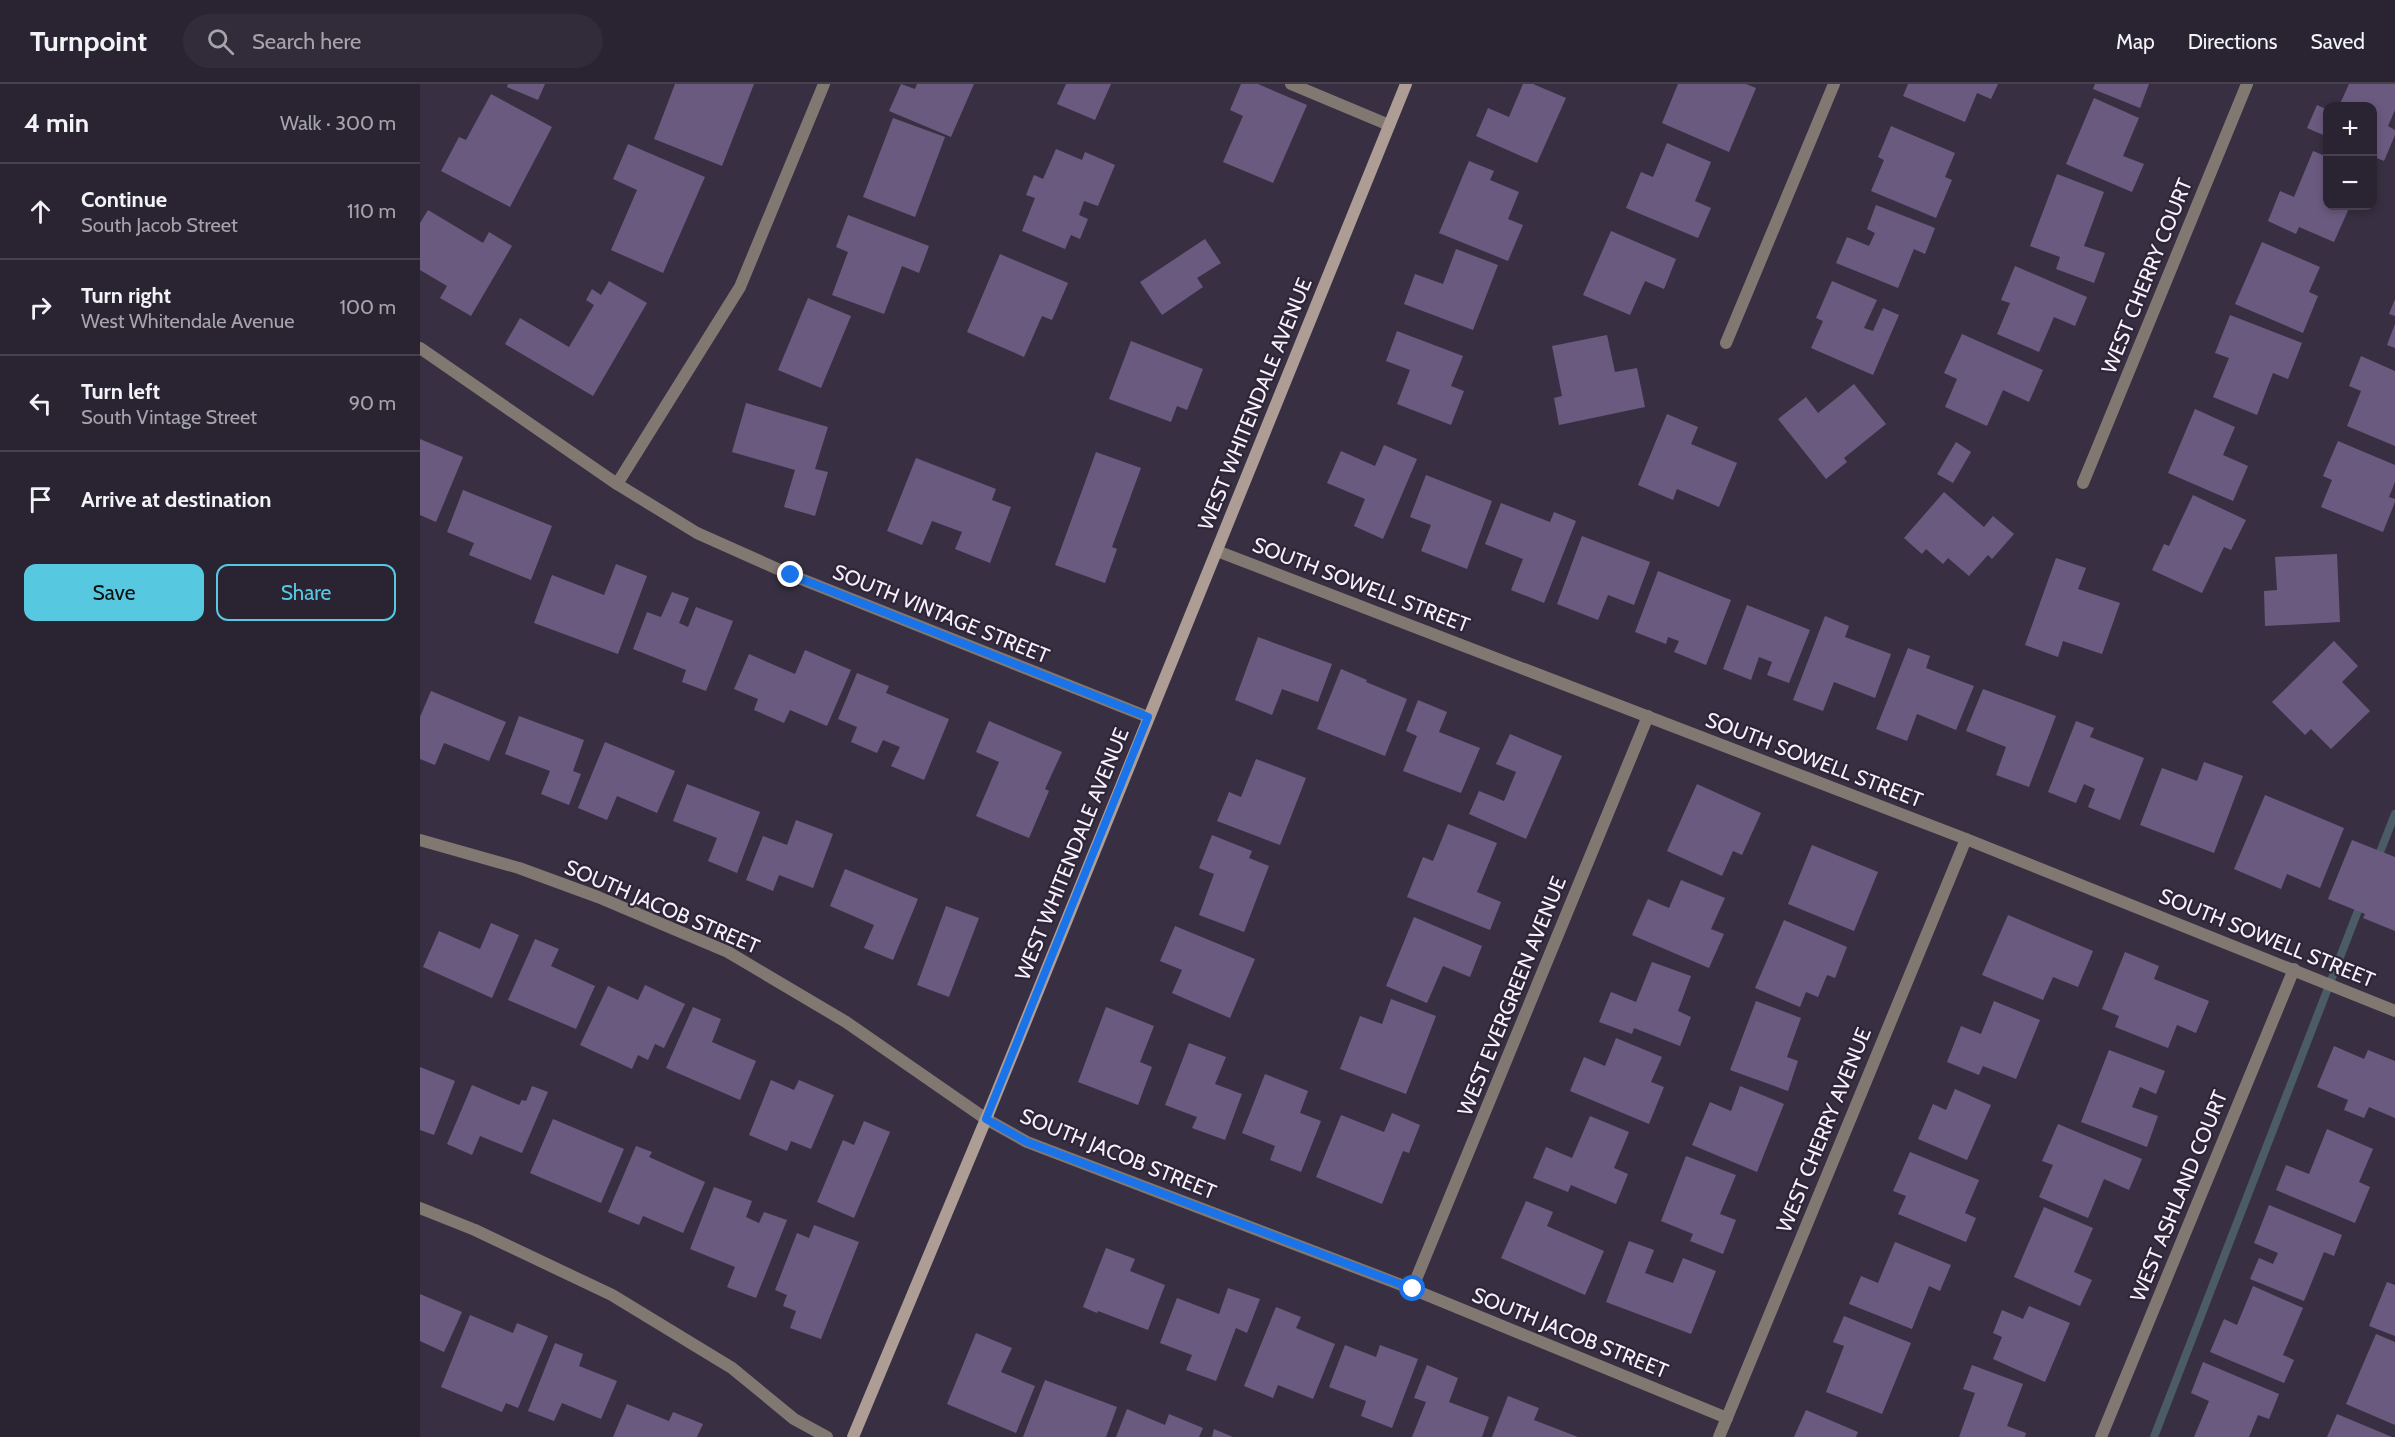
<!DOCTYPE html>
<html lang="en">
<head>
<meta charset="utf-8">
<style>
  body { margin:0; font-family:Cabin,sans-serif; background:#322c3a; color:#f1f3f6 }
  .controls { position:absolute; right:18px; top:18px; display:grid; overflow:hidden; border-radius:12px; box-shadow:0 3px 9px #0003 }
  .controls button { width:54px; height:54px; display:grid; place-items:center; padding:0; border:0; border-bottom:2px solid #46414d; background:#2a2432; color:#f1f3f6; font:30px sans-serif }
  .stop { position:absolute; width:18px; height:18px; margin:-14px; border:4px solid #1a73e8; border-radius:50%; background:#fff }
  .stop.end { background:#1a73e8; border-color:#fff; box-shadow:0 2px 6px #0008 }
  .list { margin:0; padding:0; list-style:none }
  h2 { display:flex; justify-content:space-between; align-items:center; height:78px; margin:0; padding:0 24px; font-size:26px }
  h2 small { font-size:20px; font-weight:400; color:#a5a4ac }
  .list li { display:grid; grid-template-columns:39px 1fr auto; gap:18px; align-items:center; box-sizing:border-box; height:96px; padding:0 24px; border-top:2px solid #46414d }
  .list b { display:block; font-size:22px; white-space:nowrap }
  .list p { margin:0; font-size:20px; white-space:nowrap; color:#a5a4ac }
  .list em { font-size:20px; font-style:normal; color:#a5a4ac }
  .actions { display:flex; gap:12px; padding:18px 24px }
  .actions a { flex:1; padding:14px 0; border:2px solid #56c9e1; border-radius:12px; text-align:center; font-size:21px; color:#56c9e1 }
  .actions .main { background:#56c9e1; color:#111 }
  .icon { flex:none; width:33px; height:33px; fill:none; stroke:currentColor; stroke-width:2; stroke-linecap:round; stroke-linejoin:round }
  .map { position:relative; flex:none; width:1975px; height:1353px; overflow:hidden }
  header { display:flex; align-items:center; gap:36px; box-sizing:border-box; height:84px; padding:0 30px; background:#2a2432; border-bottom:2px solid #46414d }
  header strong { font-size:28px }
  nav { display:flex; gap:33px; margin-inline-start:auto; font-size:21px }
  .search { width:420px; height:54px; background:#322c3a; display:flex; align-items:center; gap:15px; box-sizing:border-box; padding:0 21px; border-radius:33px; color:#a5a4ac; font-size:22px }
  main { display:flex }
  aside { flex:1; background:#2a2432 }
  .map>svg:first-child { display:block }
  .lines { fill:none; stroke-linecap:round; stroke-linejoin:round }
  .stream { stroke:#4c5c66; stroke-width:8 }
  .building { fill:#6b5a7f }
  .street { stroke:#827872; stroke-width:12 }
  .secondary { stroke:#ad9d95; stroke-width:12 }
  .route { stroke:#1a73e8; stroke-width:8 }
  .labels { text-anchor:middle; stroke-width:4.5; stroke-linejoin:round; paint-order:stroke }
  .street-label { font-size:21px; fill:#f6f1fd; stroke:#2e2637 }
</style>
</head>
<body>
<header>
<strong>Turnpoint</strong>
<div class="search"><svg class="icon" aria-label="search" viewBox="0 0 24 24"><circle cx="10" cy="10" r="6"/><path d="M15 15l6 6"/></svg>Search here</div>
<nav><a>Map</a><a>Directions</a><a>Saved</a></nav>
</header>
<main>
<aside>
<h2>4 min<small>Walk · 300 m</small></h2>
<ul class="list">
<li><svg class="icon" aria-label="ahead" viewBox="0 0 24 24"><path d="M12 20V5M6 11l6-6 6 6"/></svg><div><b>Continue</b><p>South Jacob Street</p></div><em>110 m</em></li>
<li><svg class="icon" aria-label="right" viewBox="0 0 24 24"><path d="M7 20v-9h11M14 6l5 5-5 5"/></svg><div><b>Turn right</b><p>West Whitendale Avenue</p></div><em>100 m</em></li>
<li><svg class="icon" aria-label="left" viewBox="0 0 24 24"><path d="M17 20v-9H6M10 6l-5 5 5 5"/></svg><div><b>Turn left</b><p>South Vintage Street</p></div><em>90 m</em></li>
<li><svg class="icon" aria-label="arrive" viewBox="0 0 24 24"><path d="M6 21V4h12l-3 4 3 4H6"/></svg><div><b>Arrive at destination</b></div></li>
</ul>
<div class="actions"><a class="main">Save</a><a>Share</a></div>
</aside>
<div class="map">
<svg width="1975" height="1353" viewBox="0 0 1975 1353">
  <rect width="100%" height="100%" fill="#383042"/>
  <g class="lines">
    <g class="stream">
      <path d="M1957,776L1975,730"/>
      <path d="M1734,1353L1941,819"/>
    </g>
  </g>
  <g class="building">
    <path d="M88,0H125L118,16L87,3Z"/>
    <path d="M255,0H334L302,82L234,55Z"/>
    <path d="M481,0L495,5L497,0H554L531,53L469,27Z"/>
    <path d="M646,0H691L675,36L637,20Z"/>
    <path d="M821,0H838L887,21L853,99L803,78L823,32L810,26Z"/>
    <path d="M1103,0H1113L1146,14L1117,79L1056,52L1068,24L1089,33Z"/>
    <path d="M1258,0H1326L1336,4L1309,68L1242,39Z"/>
    <path d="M1488,0H1578L1571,15L1557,9L1545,38L1483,12Z"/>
    <path d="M1675,0H1729L1720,24L1673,5Z"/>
    <path d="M1929,0H1975V26L1968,42L1975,46V51L1964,77L1952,72V22H1919Z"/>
    <path d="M71,10L132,43L90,123L21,87L39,53L46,56Z"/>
    <path d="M1674,14L1719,34L1703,72L1724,80L1712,108L1646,80Z"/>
    <path d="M1897,21L1908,26V53L1887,44Z"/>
    <path d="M473,34L525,53L495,133L443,113Z"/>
    <path d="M1471,42L1535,69L1525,93L1532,96L1516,134L1451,107L1464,76L1458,73Z"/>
    <path d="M1247,59L1291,78L1275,117L1291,124L1278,154L1206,124L1221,88L1233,93Z"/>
    <path d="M208,60L285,93L243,189L191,166L217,106L193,95Z"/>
    <path d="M636,65L662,76L665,68L695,81L678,122L664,117L659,131L668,135L660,155L651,151L645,165L602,147L615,114L606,111L614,91L623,95Z"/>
    <path d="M1893,67L1908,73V122H1930L1914,158L1879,143L1876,150L1848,137L1860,107L1874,113Z"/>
    <path d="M1049,77L1074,87L1070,96L1099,108L1088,135L1103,141L1088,177L1019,149Z"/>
    <path d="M1637,90L1684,108L1664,162L1685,169L1674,199L1636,185L1640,173L1610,162Z"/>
    <path d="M1456,121L1515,144L1505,170L1494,165L1478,204L1416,179L1427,153L1449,162L1455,149L1447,145Z"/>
    <path d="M8,126L63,159L69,148L92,162L51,232L20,214L27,202L0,186V139Z"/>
    <path d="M428,131L509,162L499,189L482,182L464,230L412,211L428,168L416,163Z"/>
    <path d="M1191,147L1256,175L1244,205L1225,197L1210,231L1163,211Z"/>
    <path d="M785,155L801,179L777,194L783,203L742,231L720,198Z"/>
    <path d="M1842,158L1900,183L1889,208L1898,212L1883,249L1815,220Z"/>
    <path d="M1036,165L1078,181L1053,246L984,220L995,190L1023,200Z"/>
    <path d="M580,170L648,199L632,236L622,232L604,273L547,248Z"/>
    <path d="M1595,182L1667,213L1655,242L1634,233L1619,268L1577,250L1590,219L1581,216Z"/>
    <path d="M189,197L227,219L173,312L85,260L100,234L149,263L174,221L166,216L172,205L181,211Z"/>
    <path d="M1412,197L1457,216L1444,244L1453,247L1463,224L1479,231L1453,291L1391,264L1403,237L1396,234Z"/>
    <path d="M388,214L431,232L401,304L358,286Z"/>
    <path d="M1975,215V232L1969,230Z"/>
    <path d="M1810,231L1882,259L1868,295L1853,289L1837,331L1793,313L1809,274L1795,269Z"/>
    <path d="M1975,240V264L1967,261Z"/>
    <path d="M977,247L1043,272L1031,302L1044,307L1031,341L977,320L990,286L966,277Z"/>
    <path d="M1542,250L1623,286L1609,318L1583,306L1567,342L1525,323L1537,295L1524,289Z"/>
    <path d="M1187,251L1195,288L1217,284L1225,323L1139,341L1134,314L1142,312L1132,262Z"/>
    <path d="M711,257L783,285L767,326L757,322L751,338L689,315Z"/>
    <path d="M1941,272L1975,287V362L1927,342L1941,307L1929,302Z"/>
    <path d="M1434,300L1466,340L1424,374L1427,378L1406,395L1358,335L1386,313L1398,329Z"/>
    <path d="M326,319L408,343L395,385L408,388L395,432L364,423L375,386L312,368Z"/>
    <path d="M1775,325L1815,343L1803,371L1828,382L1813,417L1748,389Z"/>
    <path d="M1247,330L1278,343L1271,360L1317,379L1299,423L1257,405L1253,416L1218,401Z"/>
    <path d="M0,355L43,373L16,438L0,431Z"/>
    <path d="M1918,357L1975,381V398L1969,413L1975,415V418L1963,448L1901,423L1912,396L1903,392Z"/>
    <path d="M1536,358L1551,368L1533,399L1517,390Z"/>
    <path d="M964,361L997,375L963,455L934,442L945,415L907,399L921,367L955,382Z"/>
    <path d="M676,368L721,384L692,463L697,465L685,499L635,481Z"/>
    <path d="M496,374L576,405L572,416L591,423L570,479L535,465L542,448L512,437L502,461L467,447Z"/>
    <path d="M1006,391L1072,417L1047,485L1001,467L1011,441L990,433Z"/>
    <path d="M43,406L132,442L111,496L49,471L54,459L27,448Z"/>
    <path d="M1524,408L1564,443L1573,432L1594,450L1572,475L1568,471L1549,492L1528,474L1523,480L1506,465L1502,470L1484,454Z"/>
    <path d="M1773,411L1826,436L1811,466L1804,463L1782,509L1732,486L1744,460L1749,462Z"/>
    <path d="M1081,419L1130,438L1134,428L1156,437L1124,519L1091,506L1103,475L1065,460Z"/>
    <path d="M1162,452L1230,478L1214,521L1188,511L1178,536L1137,520Z"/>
    <path d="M1917,470L1920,538L1845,542L1844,507L1857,506L1855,473Z"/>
    <path d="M1636,474L1666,484L1658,505L1700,519L1682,570L1643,557L1638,573L1605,561Z"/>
    <path d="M196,480L227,492L198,570L114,539L132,491L184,511Z"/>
    <path d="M1238,487L1311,516L1286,581L1254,568L1259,557L1248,553L1246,560L1215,548Z"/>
    <path d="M252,508L269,514L259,539L268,543L276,523L313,537L286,607L262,598L266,586L213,565L227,528L241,533Z"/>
    <path d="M1327,521L1390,546L1369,599L1347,591L1352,578L1339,573L1331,596L1303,585Z"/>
    <path d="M1405,532L1429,542L1425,553L1471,570L1455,614L1414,598L1403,627L1373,616Z"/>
    <path d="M838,553L912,580L898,618L862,605L852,631L815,616Z"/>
    <path d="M1914,557L1938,582L1922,598L1950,627L1911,665L1891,645L1885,651L1852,618Z"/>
    <path d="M1488,564L1510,572L1506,584L1554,602L1536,646L1497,630L1487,657L1456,645Z"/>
    <path d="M385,566L431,586L407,642L370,626L364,639L334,626L338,615L314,605L329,570L375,590Z"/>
    <path d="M921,585L947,596L946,598L987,615L965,672L897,645Z"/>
    <path d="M437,589L469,602L466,609L529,635L504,696L471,682L480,663L463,656L457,669L431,658L437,643L418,635Z"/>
    <path d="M1563,605L1636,632L1609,703L1576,691L1586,663L1546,647Z"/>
    <path d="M11,607L86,638L69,677L24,659L15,681L0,675V633Z"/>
    <path d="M998,616L1027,628L1019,648L1060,664L1041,709L983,687L997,652L986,647Z"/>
    <path d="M99,632L164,656L153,687L161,690L149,721L121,710L130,687L85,670Z"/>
    <path d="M569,637L642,668L625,705L629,707L609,754L556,732L579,678L556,668Z"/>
    <path d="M1656,637L1674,644L1670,653L1724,674L1700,736L1668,723L1675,705L1664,700L1656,719L1628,708Z"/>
    <path d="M1090,650L1142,672L1106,755L1049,730L1059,707L1084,717L1096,688L1076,680Z"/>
    <path d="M185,658L255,687L237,729L197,712L187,736L158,724Z"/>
    <path d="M836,675L886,694L860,761L797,737L809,708L821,713Z"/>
    <path d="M1784,678L1823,692L1794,769L1720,741L1742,684L1777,697Z"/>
    <path d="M267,700L340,728L317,789L288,777L297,754L253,737Z"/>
    <path d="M1277,700L1341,729L1322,771L1313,767L1302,792L1247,767Z"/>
    <path d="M1845,711L1924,744L1900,804L1867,790L1861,805L1814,785Z"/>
    <path d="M376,736L413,750L393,804L359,791L353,807L326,796L343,752L367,761Z"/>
    <path d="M1028,740L1077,759L1057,808L1081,818L1070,846L987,813L1003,773L1013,777Z"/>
    <path d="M792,751L832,767L829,774L849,782L824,848L779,831L794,790L779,784Z"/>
    <path d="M1932,756L1975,773V847L1943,834L1945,830L1908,815Z"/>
    <path d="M1392,761L1458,788L1434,847L1368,820Z"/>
    <path d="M425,785L498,815L473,876L444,864L454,841L410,822Z"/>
    <path d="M1261,796L1305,814L1291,845L1304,850L1289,884L1212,851L1228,815L1249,824Z"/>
    <path d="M526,822L559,834L529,913L497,901Z"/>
    <path d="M1588,831L1673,867L1658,903L1633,893L1623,916L1562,891Z"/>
    <path d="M994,833L1062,862L1050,893L1023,882L1007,919L966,902Z"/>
    <path d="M1364,836L1427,863L1415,894L1407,891L1398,913L1386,908L1380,923L1335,904Z"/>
    <path d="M71,839L99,851L72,914L3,883L19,847L60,865Z"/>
    <path d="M755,842L835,875L810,934L752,909L762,886L740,877Z"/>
    <path d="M115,855L139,865L131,882L175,902L156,945L88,916Z"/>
    <path d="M1705,868L1739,882L1734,895L1789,917L1776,949L1757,941L1748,964L1695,943L1699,932L1682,925Z"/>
    <path d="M1232,878L1271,892L1258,927L1271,933L1260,962L1214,944L1212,950L1179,938L1191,908L1216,918Z"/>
    <path d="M225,901L265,920L244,964L235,960L228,976L218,971L212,985L160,961L188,902L218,916Z"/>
    <path d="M971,915L1016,932L986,1010L920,985L940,932L962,940Z"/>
    <path d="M1336,917L1381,934L1367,973L1378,977L1368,1007L1310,986Z"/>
    <path d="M1574,917L1620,936L1596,995L1563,982L1559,991L1527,978L1541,942L1561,950Z"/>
    <path d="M273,923L301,935L292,958L336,977L320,1016L246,984Z"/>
    <path d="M686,923L734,942L720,978L732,983L718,1021L658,998Z"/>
    <path d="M1196,954L1242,973L1231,998L1244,1003L1229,1040L1150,1007L1164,973L1185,982Z"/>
    <path d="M769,959L806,973L795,1000L822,1010L805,1056L772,1044L777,1033L745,1021Z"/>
    <path d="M1914,962L1944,975L1948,966L1975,977V1034L1949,1023L1944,1034L1924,1026L1928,1016L1897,1003Z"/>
    <path d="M1689,966L1745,987L1736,1010L1720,1003L1712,1023L1738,1032L1727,1063L1661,1038Z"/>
    <path d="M0,983L35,997L14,1051L0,1046Z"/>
    <path d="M845,990L888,1007L880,1029L901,1037L881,1088L850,1076L855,1062L822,1049Z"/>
    <path d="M351,996L374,1006L379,996L414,1011L391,1065L371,1057L367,1067L329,1051Z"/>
    <path d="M52,1001L99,1021L102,1016L106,1017L112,1002L128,1008L102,1069L60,1052L52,1071L27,1060Z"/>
    <path d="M1320,1002L1364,1020L1337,1088L1272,1061L1290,1018L1311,1027Z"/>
    <path d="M1535,1005L1571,1021L1547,1076L1498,1055L1513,1020L1526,1026Z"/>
    <path d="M972,1029L1000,1041L989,1069L983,1067L962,1120L896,1093L921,1031L964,1048Z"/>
    <path d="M1170,1032L1209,1048L1194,1084L1208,1090L1196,1120L1151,1101L1148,1108L1113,1094L1126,1063L1152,1074Z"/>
    <path d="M133,1035L204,1065L181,1119L110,1089Z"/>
    <path d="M444,1037L470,1048L434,1134L397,1118L423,1056L434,1061Z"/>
    <path d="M1638,1040L1722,1075L1709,1106L1684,1095L1668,1134L1619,1113L1633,1081L1622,1077Z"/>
    <path d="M1907,1045L1953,1065L1939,1098L1950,1103L1935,1139L1856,1106L1866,1081L1889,1090Z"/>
    <path d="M216,1062L232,1068L229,1073L285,1098L263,1149L223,1132L219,1141L188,1128Z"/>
    <path d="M1490,1068L1559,1096L1545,1129L1556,1134L1546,1158L1478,1130L1486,1112L1473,1107Z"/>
    <path d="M1266,1072L1316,1091L1300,1130L1316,1136L1303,1170L1270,1157L1273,1150L1241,1137Z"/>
    <path d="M294,1103L332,1117L326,1133L339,1139L344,1128L367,1136L336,1214L307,1203L315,1183L270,1165Z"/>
    <path d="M1106,1117L1133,1128L1127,1142L1184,1167L1165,1211L1081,1174Z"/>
    <path d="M1849,1121L1922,1151L1914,1172L1904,1168L1884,1217L1830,1195L1839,1174L1853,1180L1858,1169L1834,1159Z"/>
    <path d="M1624,1123L1673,1144L1654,1188L1672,1196L1660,1222L1594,1193Z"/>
    <path d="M394,1141L439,1158L401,1255L370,1244L376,1227L363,1222L367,1211L355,1206L377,1149L389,1154Z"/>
    <path d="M1209,1157L1234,1166L1225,1189L1253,1199L1263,1174L1296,1187L1271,1250L1186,1218Z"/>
    <path d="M1475,1158L1531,1181L1520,1207L1509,1202L1492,1245L1429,1220L1441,1192L1458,1199Z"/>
    <path d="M686,1164L715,1175L710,1187L745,1201L728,1246L678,1227L677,1229L663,1223Z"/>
    <path d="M1967,1198L1975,1201V1252L1949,1242Z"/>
    <path d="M1833,1202L1883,1224L1863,1271L1874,1276L1864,1299L1790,1268L1804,1235L1817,1241Z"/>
    <path d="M808,1204L840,1215L827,1249L816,1244L796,1297L766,1286L772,1271L740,1259L757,1214L799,1230Z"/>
    <path d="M0,1210L42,1228L24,1268L0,1257Z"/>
    <path d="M1609,1222L1650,1239L1625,1298L1573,1275L1582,1253L1573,1249L1582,1226L1603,1235Z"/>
    <path d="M856,1223L881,1233L876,1244L915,1260L893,1315L858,1301L853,1314L824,1302Z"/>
    <path d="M50,1231L93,1249L97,1239L128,1252L98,1324L86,1319L82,1328L21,1303Z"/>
    <path d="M1424,1232L1491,1259L1462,1330L1406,1308L1424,1262L1413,1258Z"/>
    <path d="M556,1249L592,1264L581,1288L615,1302L596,1349L527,1320Z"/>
    <path d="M1956,1250L1975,1258V1341L1926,1320Z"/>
    <path d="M135,1259L163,1270L159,1282L197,1297L181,1335L142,1319L134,1337L108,1327Z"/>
    <path d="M925,1261L956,1273L960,1261L998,1275L972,1344L941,1332L946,1317L909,1303Z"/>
    <path d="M1783,1278L1859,1310L1849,1335L1838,1331L1829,1353H1774L1789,1317L1771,1309Z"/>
    <path d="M1007,1281L1038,1294L1029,1318L1069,1333L1062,1353H992L1006,1318L994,1314Z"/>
    <path d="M1552,1281L1603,1300L1587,1342L1606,1349L1605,1353H1539L1555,1309L1543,1305Z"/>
    <path d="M625,1296L697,1323L686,1353H603Z"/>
    <path d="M1088,1312L1119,1324L1114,1336L1158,1353H1072Z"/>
    <path d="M207,1320L249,1337L253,1328L283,1340L277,1353H193Z"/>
    <path d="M707,1325L745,1341L749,1330L783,1344L779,1353H696Z"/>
    <path d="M1386,1326L1438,1348L1436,1353H1374Z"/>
    <path d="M1917,1330L1972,1353H1907Z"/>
    <path d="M794,1345L813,1353H792Z"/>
  </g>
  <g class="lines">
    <g class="street">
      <path d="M871,0L969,41"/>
      <path d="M1306,259L1414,0"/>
      <path d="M0,264L197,400L277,449L371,491L728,633"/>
      <path d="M1663,399L1827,0"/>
      <path d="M197,400L320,203L404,0"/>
      <path d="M797,467L1546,755L1975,927"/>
      <path d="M0,756L99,784L178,813L308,868L426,938L566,1035L607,1058L992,1205L1307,1334"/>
      <path d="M0,1124L55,1146L192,1211L312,1284L374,1335L407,1353"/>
      <path d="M992,1205L1228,632"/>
      <path d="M1299,1353L1546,755"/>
      <path d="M1681,1353L1874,885"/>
    </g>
    <path class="secondary" d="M433,1353L566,1035L986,0"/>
  </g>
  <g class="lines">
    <path class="route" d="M371,491L728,633L566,1035L607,1058L993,1205"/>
  </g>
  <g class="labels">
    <g class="street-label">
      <text transform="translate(1727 192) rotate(-68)" y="7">WEST CHERRY COURT</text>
      <text transform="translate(835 320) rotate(-68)" y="7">WEST WHITENDALE AVENUE</text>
      <text transform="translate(941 501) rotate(21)" y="7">SOUTH SOWELL STREET</text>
      <text transform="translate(521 530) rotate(22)" y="7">SOUTH VINTAGE STREET</text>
      <text transform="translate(1394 676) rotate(21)" y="7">SOUTH SOWELL STREET</text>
      <text transform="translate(652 770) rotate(-68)" y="7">WEST WHITENDALE AVENUE</text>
      <text transform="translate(242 823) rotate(23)" y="7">SOUTH JACOB STREET</text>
      <text transform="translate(1847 854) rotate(22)" y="7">SOUTH SOWELL STREET</text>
      <text transform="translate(1092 912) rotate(-68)" y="7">WEST EVERGREEN AVENUE</text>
      <text transform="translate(1404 1046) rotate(-68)" y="7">WEST CHERRY AVENUE</text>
      <text transform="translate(698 1070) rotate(22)" y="7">SOUTH JACOB STREET</text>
      <text transform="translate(1759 1112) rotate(-68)" y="7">WEST ASHLAND COURT</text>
      <text transform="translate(1150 1249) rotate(22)" y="7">SOUTH JACOB STREET</text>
    </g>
  </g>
</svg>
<div class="controls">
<button>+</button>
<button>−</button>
</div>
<div class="stop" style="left:993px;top:1205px"></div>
<div class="stop end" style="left:371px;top:491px"></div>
</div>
</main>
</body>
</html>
